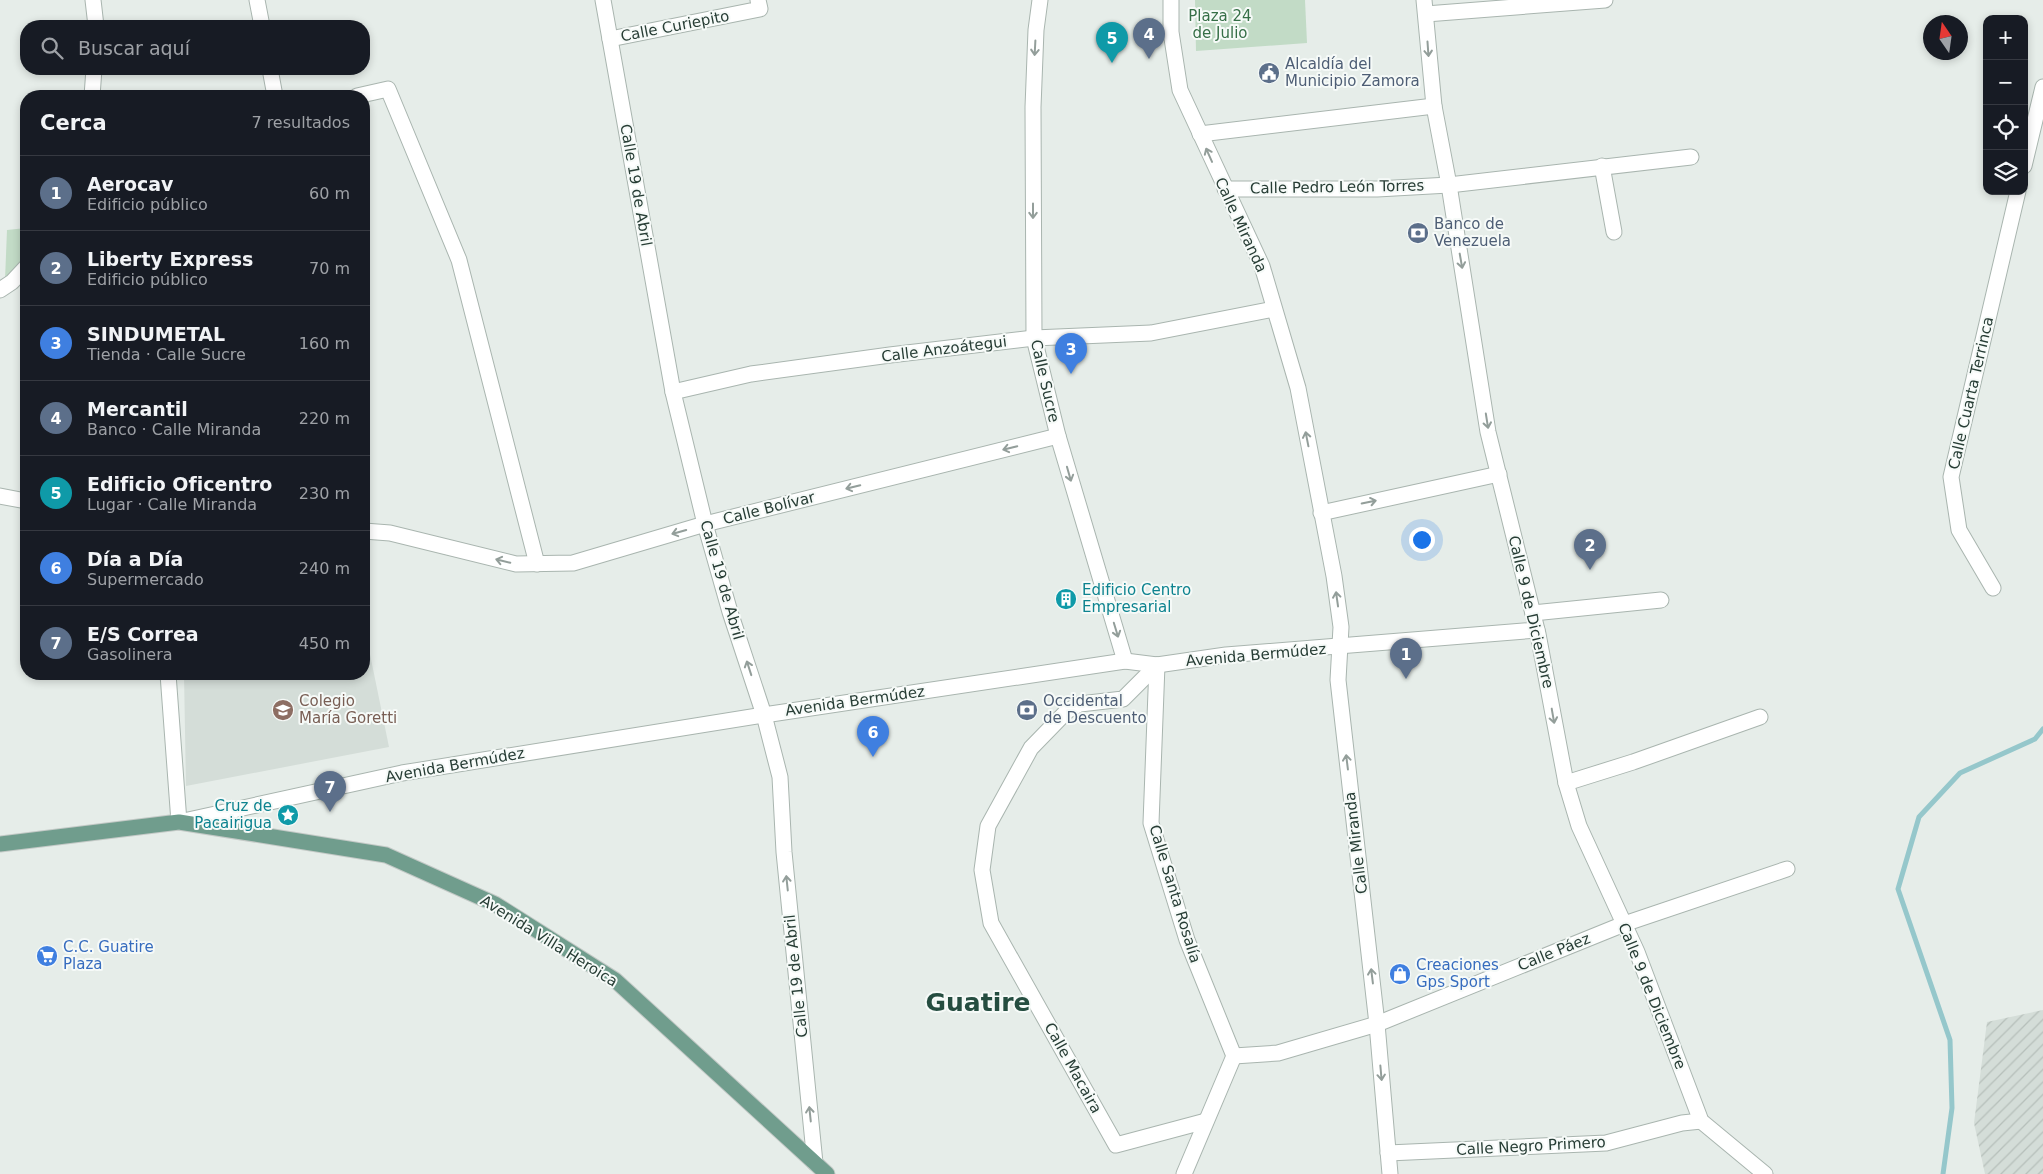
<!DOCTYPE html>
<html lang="es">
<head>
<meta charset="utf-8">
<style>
  body { margin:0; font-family:"DejaVu Sans",sans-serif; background:#242831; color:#f1f3f6 }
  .controls { position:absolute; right:15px; top:15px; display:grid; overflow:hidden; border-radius:10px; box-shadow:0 2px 8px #0003 }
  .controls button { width:45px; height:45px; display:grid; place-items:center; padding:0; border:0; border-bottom:1px solid #363941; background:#171b24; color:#f1f3f6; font:25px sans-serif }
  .compass { position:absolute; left:1923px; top:15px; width:45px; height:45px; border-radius:50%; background:#171b24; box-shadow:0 2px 8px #0003; rotate:347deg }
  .you { position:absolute; left:1421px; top:539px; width:18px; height:18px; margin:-12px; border:4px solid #fff; border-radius:50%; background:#1a73e8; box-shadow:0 0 0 8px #1a73e833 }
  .badge { display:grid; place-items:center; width:32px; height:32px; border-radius:50%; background:#8c9099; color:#fff; font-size:16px; font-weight:700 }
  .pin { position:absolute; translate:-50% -41px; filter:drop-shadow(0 1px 2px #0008) }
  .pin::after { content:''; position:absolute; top:26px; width:18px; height:15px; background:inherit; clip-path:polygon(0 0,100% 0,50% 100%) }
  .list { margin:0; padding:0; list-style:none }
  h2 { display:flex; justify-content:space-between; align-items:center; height:65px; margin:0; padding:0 20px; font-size:21px }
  h2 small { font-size:16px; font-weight:400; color:#9ea1a6 }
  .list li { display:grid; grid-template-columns:32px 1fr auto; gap:15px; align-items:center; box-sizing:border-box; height:75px; padding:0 20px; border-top:1px solid #363941 }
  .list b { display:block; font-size:19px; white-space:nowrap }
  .list p { margin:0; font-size:16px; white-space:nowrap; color:#9ea1a6 }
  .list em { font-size:16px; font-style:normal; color:#9ea1a6 }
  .icon { flex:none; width:28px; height:28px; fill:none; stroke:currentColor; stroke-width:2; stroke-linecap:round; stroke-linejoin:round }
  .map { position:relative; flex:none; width:2043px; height:1174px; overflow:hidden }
  .search { position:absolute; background:#171b24; box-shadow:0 2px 8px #0003; left:20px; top:20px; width:350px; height:55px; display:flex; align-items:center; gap:12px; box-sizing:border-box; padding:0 18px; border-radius:20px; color:#9ea1a6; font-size:19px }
  .panel { position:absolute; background:#171b24; box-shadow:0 2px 8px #0003; left:20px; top:90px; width:350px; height:590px; border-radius:20px }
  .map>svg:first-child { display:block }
  .built { fill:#d4ddd8 }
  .industrial { fill:url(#industrial-furrows) }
  .green { fill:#c2dbc6 }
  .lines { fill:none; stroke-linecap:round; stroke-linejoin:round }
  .stream { stroke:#95c7cb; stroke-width:5 }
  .minor-casing { stroke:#a9b5af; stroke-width:17 }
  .major-casing { stroke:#c3c9c6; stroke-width:17 }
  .minor { stroke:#fff; stroke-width:15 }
  .major { stroke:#709d8d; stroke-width:15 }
  .oneway { stroke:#939e9a }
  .labels { text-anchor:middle; stroke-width:4; stroke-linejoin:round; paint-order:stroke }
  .park-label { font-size:15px; fill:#366f47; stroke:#f6faf8 }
  .street-label { font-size:15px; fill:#273d35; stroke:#f6faf8 }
  .service-label { font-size:15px; fill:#4e5e75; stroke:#f6faf8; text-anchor:start }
  .culture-label { font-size:15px; fill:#0d838f; stroke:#f6faf8; text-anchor:start }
  .education-label { font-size:15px; fill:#785e54; stroke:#f6faf8; text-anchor:start }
  .shop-label { font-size:15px; fill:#366cbe; stroke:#f6faf8; text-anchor:start }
  .town-label { font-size:25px; font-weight:bold; fill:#254d40; stroke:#f6faf8 }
</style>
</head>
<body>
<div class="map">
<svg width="2043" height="1174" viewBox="0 0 2043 1174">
  <defs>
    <pattern id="industrial-furrows" width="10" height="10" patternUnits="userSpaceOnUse" patternTransform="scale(1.25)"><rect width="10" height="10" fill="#d4ddd8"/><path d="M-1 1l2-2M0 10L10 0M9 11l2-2" fill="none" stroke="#b6bfba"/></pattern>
  </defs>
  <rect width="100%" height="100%" fill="#e6ede9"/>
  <path class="built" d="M364,625L389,747L186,786L184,674H364Z"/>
  <path class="industrial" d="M2043,1010V1174H1985L1974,1123L1987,1022Z"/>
  <g class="green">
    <path d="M1195,0H1305L1307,43L1196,51Z"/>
    <path d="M26,228V256L5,280L7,230Z"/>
  </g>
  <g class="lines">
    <path class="stream" d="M1943,1174L1952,1108L1950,1040L1898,889L1919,817L1960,773L2035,739L2043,729"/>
    <g class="minor-casing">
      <g id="minor">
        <path d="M93,0L96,26"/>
        <path d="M257,0L262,26"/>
        <path d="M603,0L673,392L705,524L730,612L764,715L780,777L784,852L815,1163"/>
        <path d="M1040,0L1036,30L1033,107L1034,338L1058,436L1125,661"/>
        <path d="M1171,0V32L1180,90L1262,266L1298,388L1334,576L1341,627L1338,680L1377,1024L1390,1174"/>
        <path d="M1424,0L1434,106L1449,185L1488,432L1538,634L1566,783L1579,826L1637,952L1701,1121L1765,1174"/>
        <path d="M1426,14L1605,0"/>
        <path d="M610,39L760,9L758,0"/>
        <path d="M270,69L275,96"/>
        <path d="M92,96L94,69"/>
        <path d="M357,96L388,89L459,260L537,564"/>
        <path d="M1200,134L1434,106"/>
        <path d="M1602,166L1614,232"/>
        <path d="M2024,166L2043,87"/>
        <path d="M1225,189H1377L1449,185L1691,157"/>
        <path d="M0,290L12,282L26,267"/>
        <path d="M673,392L751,374L890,355L1034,338L1151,333L1274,309"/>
        <path d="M0,496L26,501"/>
        <path d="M1321,513L1499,474"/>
        <path d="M364,531L390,533L516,564L573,563L705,524L1058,436"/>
        <path d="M1993,588L1959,530L1951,477L2018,191"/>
        <path d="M1533,613L1661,600"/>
        <path d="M1157,665L1123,699L1080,704L1067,711L1031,748L988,826L982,870L991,923L1116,1145L1206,1121"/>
        <path d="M1157,665L1151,823L1187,940L1234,1056"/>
        <path d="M168,674L179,822L402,773L764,715L1125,661L1157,665L1226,655L1537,630"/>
        <path d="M1566,783L1633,762L1760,717"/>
        <path d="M1234,1056L1278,1053L1377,1024L1624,924L1787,869"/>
        <path d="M1388,1153L1606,1143L1682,1123L1701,1121"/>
        <path d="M1184,1174L1234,1056"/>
      </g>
    </g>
    <g class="major-casing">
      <path id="major" d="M0,844L179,822L386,855L495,904L615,980L827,1174"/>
    </g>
    <use href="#minor" class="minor"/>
    <use href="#major" class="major"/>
  </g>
  <defs><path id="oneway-shaft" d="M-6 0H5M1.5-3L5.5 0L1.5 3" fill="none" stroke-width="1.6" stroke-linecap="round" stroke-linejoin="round" transform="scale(1.25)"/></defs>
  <g class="oneway">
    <use href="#oneway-shaft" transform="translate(1035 48) rotate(93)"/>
    <use href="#oneway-shaft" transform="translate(1428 49) rotate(86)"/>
    <use href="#oneway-shaft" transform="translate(1209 155) rotate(-114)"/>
    <use href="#oneway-shaft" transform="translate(1033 211) rotate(90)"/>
    <use href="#oneway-shaft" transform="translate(1461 261) rotate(80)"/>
    <use href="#oneway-shaft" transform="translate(1487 421) rotate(81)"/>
    <use href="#oneway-shaft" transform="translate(1307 439) rotate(-101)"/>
    <use href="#oneway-shaft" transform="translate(1010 448) rotate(166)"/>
    <use href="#oneway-shaft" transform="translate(1069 474) rotate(74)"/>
    <use href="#oneway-shaft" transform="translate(853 487) rotate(166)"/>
    <use href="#oneway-shaft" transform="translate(1369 502) rotate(-12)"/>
    <use href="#oneway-shaft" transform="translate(679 532) rotate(164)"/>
    <use href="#oneway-shaft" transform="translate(503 561) rotate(-166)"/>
    <use href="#oneway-shaft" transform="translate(1337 599) rotate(-98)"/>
    <use href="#oneway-shaft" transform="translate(1116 630) rotate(73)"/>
    <use href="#oneway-shaft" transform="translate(749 668) rotate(-108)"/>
    <use href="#oneway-shaft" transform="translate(1553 716) rotate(80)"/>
    <use href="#oneway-shaft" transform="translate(1347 762) rotate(-97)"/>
    <use href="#oneway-shaft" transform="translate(787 883) rotate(-96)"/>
    <use href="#oneway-shaft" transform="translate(1372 976) rotate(-97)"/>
    <use href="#oneway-shaft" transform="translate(1381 1073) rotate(85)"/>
    <use href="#oneway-shaft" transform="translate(810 1114) rotate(-96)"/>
  </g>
  <defs>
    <g id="civic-disc" transform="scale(1.125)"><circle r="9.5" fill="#5c6f8a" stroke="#f6faf8"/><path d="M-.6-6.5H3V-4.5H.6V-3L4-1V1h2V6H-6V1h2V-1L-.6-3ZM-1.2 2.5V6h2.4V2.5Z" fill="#fff"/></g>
    <g id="bank-disc" transform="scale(1.125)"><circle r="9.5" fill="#5c6f8a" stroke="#f6faf8"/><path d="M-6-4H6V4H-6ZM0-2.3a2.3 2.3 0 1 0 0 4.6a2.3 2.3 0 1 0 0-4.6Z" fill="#fff"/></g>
    <g id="building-disc" transform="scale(1.125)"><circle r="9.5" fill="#0f9aa8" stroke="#f6faf8"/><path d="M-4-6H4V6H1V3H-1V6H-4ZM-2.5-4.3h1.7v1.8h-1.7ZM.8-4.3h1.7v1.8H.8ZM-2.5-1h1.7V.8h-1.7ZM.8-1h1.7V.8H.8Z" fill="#fff"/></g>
    <g id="school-disc" transform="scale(1.125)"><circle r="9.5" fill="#8d6e63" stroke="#f6faf8"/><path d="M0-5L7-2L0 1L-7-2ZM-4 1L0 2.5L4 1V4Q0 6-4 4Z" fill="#fff"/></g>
    <g id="sight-disc" transform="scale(1.125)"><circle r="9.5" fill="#0f9aa8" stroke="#f6faf8"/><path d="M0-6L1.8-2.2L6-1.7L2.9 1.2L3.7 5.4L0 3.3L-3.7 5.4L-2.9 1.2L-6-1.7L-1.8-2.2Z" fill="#fff"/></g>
    <g id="supermarket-disc" transform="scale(1.125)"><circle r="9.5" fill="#3f7fe0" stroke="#f6faf8"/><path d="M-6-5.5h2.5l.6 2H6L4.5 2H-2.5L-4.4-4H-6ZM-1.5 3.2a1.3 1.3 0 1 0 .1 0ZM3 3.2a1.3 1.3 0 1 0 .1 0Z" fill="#fff"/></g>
    <g id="shop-disc" transform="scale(1.125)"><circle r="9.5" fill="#3f7fe0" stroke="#f6faf8"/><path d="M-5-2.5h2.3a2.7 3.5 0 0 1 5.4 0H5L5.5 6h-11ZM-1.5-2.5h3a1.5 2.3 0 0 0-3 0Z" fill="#fff"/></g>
  </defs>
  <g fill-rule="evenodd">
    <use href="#civic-disc" x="1269" y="73"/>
    <use href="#bank-disc" x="1418" y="233"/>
    <use href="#building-disc" x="1066" y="599"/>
    <use href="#school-disc" x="283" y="710"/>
    <use href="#bank-disc" x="1027" y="710"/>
    <use href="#sight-disc" x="288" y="815"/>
    <use href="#supermarket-disc" x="47" y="956"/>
    <use href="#shop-disc" x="1400" y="974"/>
  </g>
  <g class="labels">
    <g class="park-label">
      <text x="1220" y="21">Plaza 24<tspan x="1220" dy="17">de Julio</tspan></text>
    </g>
    <g class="street-label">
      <text transform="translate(675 26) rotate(-11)" y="5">Calle Curiepito</text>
      <text transform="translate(636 185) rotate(80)" y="5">Calle 19 de Abril</text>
      <text transform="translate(1337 187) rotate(-1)" y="5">Calle Pedro León Torres</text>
      <text transform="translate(1241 225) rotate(65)" y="5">Calle Miranda</text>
      <text transform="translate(944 349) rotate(-7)" y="5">Calle Anzoátegui</text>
      <text transform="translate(1045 381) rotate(77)" y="5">Calle Sucre</text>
      <text transform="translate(1971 393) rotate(-77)" y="5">Calle Cuarta Terrinca</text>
      <text transform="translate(769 508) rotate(-14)" y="5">Calle Bolívar</text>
      <text transform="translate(722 580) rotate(74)" y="5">Calle 19 de Abril</text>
      <text transform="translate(1531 612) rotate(77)" y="5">Calle 9 de Diciembre</text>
      <text transform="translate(1256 655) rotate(-5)" y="5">Avenida Bermúdez</text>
      <text transform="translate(855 701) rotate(-8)" y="5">Avenida Bermúdez</text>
      <text transform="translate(455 765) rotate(-10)" y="5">Avenida Bermúdez</text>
      <text transform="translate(1356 843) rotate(-97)" y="5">Calle Miranda</text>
      <text transform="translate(1175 894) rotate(73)" y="5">Calle Santa Rosalía</text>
      <text transform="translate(549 941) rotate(32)" y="5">Avenida Villa Heroica</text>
      <text transform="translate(1554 952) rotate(-22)" y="5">Calle Páez</text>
      <text transform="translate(796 976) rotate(-96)" y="5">Calle 19 de Abril</text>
      <text transform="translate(1652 996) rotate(68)" y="5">Calle 9 de Diciembre</text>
      <text transform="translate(1073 1068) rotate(61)" y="5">Calle Macaira</text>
      <text transform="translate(1531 1146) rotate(-3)" y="5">Calle Negro Primero</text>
    </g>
    <g class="service-label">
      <text x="1285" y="69">Alcaldía del<tspan x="1285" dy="17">Municipio Zamora</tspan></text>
      <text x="1434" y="229">Banco de<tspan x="1434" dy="17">Venezuela</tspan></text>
      <text x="1043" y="706">Occidental<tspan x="1043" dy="17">de Descuento</tspan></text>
    </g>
    <g class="culture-label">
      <text x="1082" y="595">Edificio Centro<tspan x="1082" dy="17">Empresarial</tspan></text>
      <text x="272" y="811" text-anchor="end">Cruz de<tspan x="272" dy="17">Pacairigua</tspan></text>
    </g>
    <g class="education-label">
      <text x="299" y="706">Colegio<tspan x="299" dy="17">María Goretti</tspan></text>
    </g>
    <g class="shop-label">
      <text x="63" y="952">C.C. Guatire<tspan x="63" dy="17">Plaza</tspan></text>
      <text x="1416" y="970">Creaciones<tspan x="1416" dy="17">Gps Sport</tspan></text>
    </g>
    <g class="town-label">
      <text x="978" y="1011">Guatire</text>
    </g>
  </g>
</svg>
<div class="controls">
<button>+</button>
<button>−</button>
<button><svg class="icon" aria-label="locate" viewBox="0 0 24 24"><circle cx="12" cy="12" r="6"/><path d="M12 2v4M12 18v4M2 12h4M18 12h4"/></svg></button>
<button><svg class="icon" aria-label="layers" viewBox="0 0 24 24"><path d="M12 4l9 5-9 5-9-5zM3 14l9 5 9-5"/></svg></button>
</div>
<svg class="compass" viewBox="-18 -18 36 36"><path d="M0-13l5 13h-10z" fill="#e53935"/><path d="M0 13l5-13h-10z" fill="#9ea1a6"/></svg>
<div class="you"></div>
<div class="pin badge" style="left:1406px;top:679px;background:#5c6f8a">1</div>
<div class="pin badge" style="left:1590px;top:570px;background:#5c6f8a">2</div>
<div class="pin badge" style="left:1071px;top:374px;background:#3f7fe0">3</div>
<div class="pin badge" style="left:1149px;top:59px;background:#5c6f8a">4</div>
<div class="pin badge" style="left:1112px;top:63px;background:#0f9aa8">5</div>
<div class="pin badge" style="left:873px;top:757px;background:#3f7fe0">6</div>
<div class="pin badge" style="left:330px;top:812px;background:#5c6f8a">7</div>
<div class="search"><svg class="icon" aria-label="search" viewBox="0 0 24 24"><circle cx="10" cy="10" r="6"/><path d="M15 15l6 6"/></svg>Buscar aquí</div>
<section class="panel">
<h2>Cerca<small>7 resultados</small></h2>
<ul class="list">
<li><span class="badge" style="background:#5c6f8a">1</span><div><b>Aerocav</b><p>Edificio público</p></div><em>60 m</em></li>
<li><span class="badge" style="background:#5c6f8a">2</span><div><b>Liberty Express</b><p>Edificio público</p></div><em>70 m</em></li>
<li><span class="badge" style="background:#3f7fe0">3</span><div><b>SINDUMETAL</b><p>Tienda · Calle Sucre</p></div><em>160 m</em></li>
<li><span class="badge" style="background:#5c6f8a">4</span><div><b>Mercantil</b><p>Banco · Calle Miranda</p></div><em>220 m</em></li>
<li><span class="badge" style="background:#0f9aa8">5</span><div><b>Edificio Oficentro</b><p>Lugar · Calle Miranda</p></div><em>230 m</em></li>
<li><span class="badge" style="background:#3f7fe0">6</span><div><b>Día a Día</b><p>Supermercado</p></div><em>240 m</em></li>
<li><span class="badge" style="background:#5c6f8a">7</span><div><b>E/S Correa</b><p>Gasolinera</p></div><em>450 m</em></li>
</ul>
</section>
</div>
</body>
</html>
